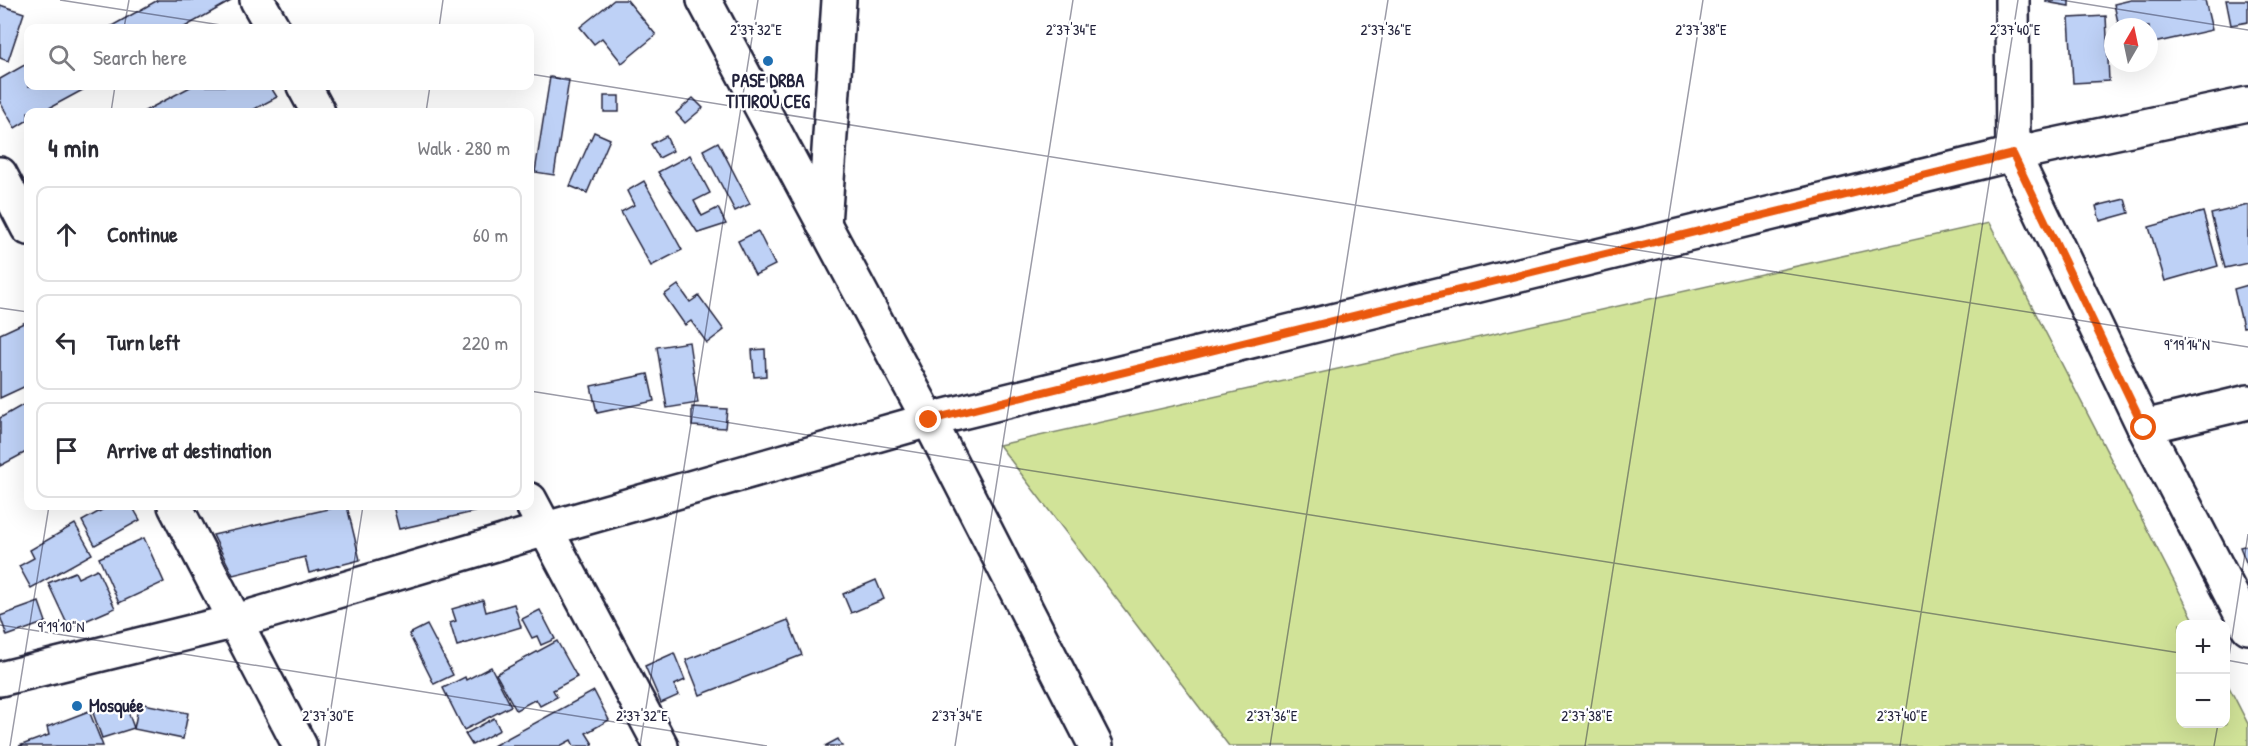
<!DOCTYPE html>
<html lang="en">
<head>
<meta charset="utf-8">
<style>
  body { margin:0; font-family:"Patrick Hand",sans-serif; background:#f2f2f3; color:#2b2b33 }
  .controls { position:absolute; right:18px; bottom:18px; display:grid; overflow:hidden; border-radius:12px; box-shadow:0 6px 24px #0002 }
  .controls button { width:54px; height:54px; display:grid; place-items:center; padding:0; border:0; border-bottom:2px solid #e1e1e2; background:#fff; color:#2b2b33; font:30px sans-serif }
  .compass { position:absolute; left:2104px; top:18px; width:54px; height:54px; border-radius:50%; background:#fff; box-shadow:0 6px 24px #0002; rotate:9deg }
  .stop { position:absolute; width:18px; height:18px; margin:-14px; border:4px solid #ea580c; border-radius:50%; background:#fff }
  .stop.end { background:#ea580c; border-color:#fff; box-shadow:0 2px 6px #0008 }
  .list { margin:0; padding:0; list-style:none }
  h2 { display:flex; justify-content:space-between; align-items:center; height:78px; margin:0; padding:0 24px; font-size:26px }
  h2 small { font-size:20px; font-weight:400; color:#7c7c81 }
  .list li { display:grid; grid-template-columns:39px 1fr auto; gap:18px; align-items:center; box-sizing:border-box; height:96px; margin:0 12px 12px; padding:0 12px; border:2px solid #e1e1e2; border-radius:12px }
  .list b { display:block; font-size:22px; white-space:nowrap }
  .list em { font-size:20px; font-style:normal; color:#7c7c81 }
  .icon { flex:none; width:33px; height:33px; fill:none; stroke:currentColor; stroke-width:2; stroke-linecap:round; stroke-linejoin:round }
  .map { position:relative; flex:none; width:2248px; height:746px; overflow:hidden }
  .search { position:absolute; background:#fff; box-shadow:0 6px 24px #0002; left:24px; top:24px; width:510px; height:66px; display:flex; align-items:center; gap:15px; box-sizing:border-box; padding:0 21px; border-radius:12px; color:#7c7c81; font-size:22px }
  .panel { position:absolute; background:#fff; box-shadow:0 6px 24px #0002; left:24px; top:108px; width:510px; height:402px; border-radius:12px }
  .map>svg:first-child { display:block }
  .green { fill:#d1e398; stroke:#7a826a; stroke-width:1.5 }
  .building { fill:#bed1f6; stroke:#22223b; stroke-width:1.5 }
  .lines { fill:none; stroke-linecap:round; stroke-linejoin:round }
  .minor-casing { stroke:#22223b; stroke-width:38 }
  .minor { stroke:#fff; stroke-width:33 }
  .route { stroke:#ea580c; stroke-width:8 }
  .ticks { fill:none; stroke:#22223b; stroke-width:1.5; stroke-opacity:0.45 }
  .poi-dot { fill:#1f6fb2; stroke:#fff; stroke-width:2 }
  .labels { text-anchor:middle; stroke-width:4.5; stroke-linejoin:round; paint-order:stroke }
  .poi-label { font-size:18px; font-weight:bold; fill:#22223b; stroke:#fff }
  .ticks-label { font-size:15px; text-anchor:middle; fill:#22223b; stroke:#fff; stroke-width:4.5; stroke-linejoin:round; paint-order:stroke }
</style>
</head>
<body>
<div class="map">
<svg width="2248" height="746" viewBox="0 0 2248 746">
  <rect width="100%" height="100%" fill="#fff"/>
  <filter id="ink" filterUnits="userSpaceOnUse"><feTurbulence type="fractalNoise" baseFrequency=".0167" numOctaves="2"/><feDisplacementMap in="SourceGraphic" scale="12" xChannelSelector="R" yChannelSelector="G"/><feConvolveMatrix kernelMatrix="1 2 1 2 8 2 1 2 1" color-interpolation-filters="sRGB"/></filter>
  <g filter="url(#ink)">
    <path class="green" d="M1989,223L2196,624H2180V724H2226V681L2248,724V746H1229L999,445Z"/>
    <g class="building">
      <path d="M158,0H230L231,1L183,28H108Z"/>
      <path d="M614,0H627L656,35L622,63L602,38L594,44L580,27Z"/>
      <path d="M2046,0H2069V6L2046,2Z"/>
      <path d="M2131,0H2205L2212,30L2149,44V27H2119L2114,4Z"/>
      <path d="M2226,0H2248V22L2231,25Z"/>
      <path d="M0,5L24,13L8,61L0,58Z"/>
      <path d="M2106,16L2109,81L2073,83L2069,18Z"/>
      <path d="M28,63V86H90L42,112H28V120L15,128L0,102V79Z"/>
      <path d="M550,77L569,80L554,175L535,172Z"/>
      <path d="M192,86H270L277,97L249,112H143Z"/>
      <rect x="604" y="96" width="15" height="16"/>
      <path d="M693,98L703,108L685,123L676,113Z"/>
      <path d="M594,132L610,139L587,193L570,186Z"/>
      <path d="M666,136L673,151L659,158L651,144Z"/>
      <path d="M718,142L750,204L735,211L703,150Z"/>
      <path d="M690,155L710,193L694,201L702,216L718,208L726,224L698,233L658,172Z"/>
      <path d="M644,181L682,250L651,266L621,212L634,205L627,191Z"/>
      <path d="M2125,199L2129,213L2100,221L2096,206Z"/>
      <path d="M2248,205V263L2225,268L2211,214Z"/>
      <path d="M2203,212L2218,266L2165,281L2149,227Z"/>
      <path d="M758,231L775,265L755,275L738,241Z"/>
      <path d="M678,285L690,302L699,296L724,330L707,343L691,321L685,325L664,295Z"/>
      <path d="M2248,285V326L2243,327L2234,289Z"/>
      <path d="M28,321V385L0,398V334Z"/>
      <path d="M689,342L698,403L667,408L657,347Z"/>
      <path d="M765,349L766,376L754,377L752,350Z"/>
      <path d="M648,374L654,401L597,413L591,386Z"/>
      <path d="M28,402V451L0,466V418Z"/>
      <path d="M692,407L727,409L725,428L692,426Z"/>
      <path d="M109,506H132L140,520L95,545L82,521Z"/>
      <path d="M342,506H347L360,560L309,573L305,557L233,575L213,535Z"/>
      <path d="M393,506H442L443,509L456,506H490L491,508L399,529Z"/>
      <path d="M75,524L92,554L31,588L19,566L34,558L30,550Z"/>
      <path d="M144,538L164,582L119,603L99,558Z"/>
      <path d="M2248,545V567L2240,547Z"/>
      <path d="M97,569L115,608L69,628L48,583L75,572L78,578Z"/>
      <path d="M876,580L884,599L851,613L843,594Z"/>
      <path d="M483,600L486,612L514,604L521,627L457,646L450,623L456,621L452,609Z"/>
      <path d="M39,602L46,622L7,636L0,616Z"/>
      <path d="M540,610L555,639L541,645L537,636L532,638L522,619Z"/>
      <path d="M788,620L802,655L700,695L686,660Z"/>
      <path d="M427,625L453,675L434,684L409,634Z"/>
      <path d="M557,641L577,677L553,690L557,697L540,706L536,699L516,710L496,674Z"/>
      <path d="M674,653L685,680L674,685L679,695L661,703L645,666Z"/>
      <path d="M491,667L511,706L464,730L443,688L465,677L466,680Z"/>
      <path d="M594,691L609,720L586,733L593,744L590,746H574L571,740L560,746H493Z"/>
      <path d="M125,703L134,728L102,738L93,713Z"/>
      <path d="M139,703L188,713L183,739L134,729Z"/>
      <path d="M89,711L103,746H19L49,735L47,727Z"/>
      <path d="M494,718L500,730L472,745L465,734Z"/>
      <path d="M838,739L842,746H825Z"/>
    </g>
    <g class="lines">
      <g class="minor-casing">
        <g id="minor">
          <path d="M257,0L273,28"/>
          <path d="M704,0L929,420L1096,746"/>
          <path d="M2012,0L2013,154L2144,427L2248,627"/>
          <path d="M304,86L318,112"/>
          <path d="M0,174L28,228"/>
          <path d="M824,225L839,0"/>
          <path d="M2144,427L2248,402"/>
          <path d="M530,500L661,746"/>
          <path d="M175,506L300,746"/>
          <path d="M0,679L236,621L546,529L929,420L2013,154L2248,104"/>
        </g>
      </g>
      <use href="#minor" class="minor"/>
    </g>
  </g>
  <g class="lines" filter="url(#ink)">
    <path class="route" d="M929,420L2013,154L2144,428"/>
  </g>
  <path class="ticks" d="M60,0L240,28M2061,0L2248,30M124,28L129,0M439,28L443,0M530,74L2248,347M111,112L115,86M426,112L430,86M0,308L28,312M530,391L2180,653M0,625L767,746M2226,660L2248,664M2226,676L2248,534M10,746L49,506M325,746L363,506M640,746L758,0M955,746L1073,0M1270,746L1388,0M1585,746L1703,0M1900,746L2018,0M2214,746L2218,724"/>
  <g class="poi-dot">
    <circle cx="768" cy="61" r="6"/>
    <circle cx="77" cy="706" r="6"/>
  </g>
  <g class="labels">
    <g class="poi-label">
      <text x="768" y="87">PASE DRBA<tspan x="768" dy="21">TITIROU CEG</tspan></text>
      <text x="89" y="712" text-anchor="start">Mosquée</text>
    </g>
  </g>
  <g class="ticks-label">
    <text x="756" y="35">2°37'32"E</text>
    <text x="1071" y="35">2°37'34"E</text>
    <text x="1386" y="35">2°37'36"E</text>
    <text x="1701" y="35">2°37'38"E</text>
    <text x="2015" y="35">2°37'40"E</text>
    <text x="2187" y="350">9°19'14"N</text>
    <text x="61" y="632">9°19'10"N</text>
    <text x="328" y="721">2°37'30"E</text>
    <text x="642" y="721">2°37'32"E</text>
    <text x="957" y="721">2°37'34"E</text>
    <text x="1272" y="721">2°37'36"E</text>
    <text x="1587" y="721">2°37'38"E</text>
    <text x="1902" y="721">2°37'40"E</text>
  </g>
</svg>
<div class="controls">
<button>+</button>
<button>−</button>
</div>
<svg class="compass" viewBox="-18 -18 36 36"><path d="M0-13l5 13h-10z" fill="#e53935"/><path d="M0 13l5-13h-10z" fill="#7c7c81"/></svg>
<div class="stop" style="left:2144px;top:428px"></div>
<div class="stop end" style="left:929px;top:420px"></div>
<div class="search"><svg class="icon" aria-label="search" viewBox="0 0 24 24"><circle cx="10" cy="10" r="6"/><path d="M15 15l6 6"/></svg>Search here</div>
<section class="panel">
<h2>4 min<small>Walk · 280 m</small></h2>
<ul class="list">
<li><svg class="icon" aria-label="ahead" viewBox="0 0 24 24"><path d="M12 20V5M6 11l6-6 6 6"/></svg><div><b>Continue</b></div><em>60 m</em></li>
<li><svg class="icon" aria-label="left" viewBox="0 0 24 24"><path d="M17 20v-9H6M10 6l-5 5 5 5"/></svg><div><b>Turn left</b></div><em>220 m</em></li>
<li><svg class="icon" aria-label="arrive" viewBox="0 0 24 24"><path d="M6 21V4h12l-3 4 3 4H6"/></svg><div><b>Arrive at destination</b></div></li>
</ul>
</section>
</div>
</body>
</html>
